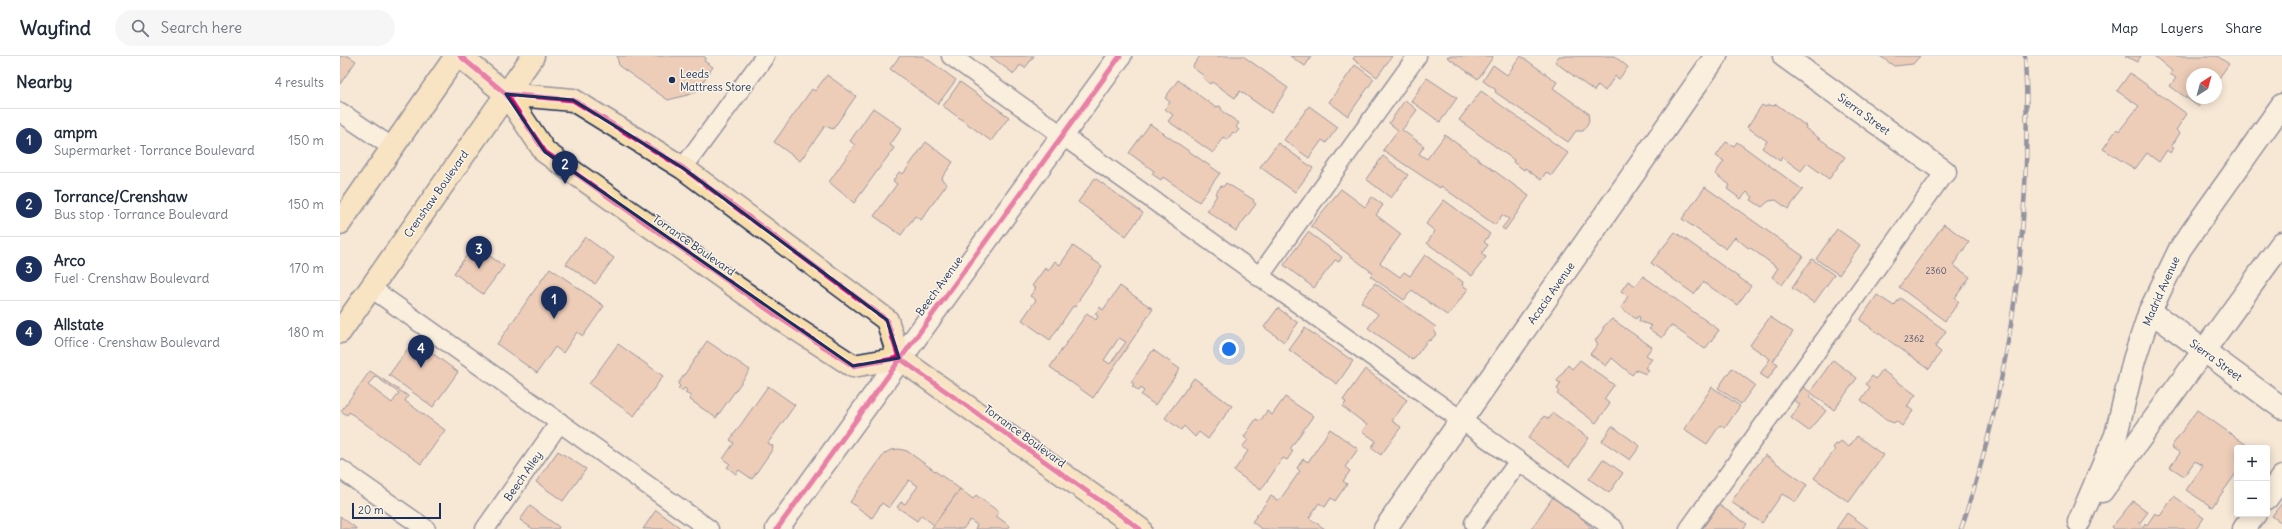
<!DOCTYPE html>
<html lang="en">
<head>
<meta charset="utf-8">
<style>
  body { margin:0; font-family:Delius,sans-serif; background:#f6f6f7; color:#1f2937 }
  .controls { position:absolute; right:12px; bottom:12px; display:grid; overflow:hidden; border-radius:4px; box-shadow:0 2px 10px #0003 }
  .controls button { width:36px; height:36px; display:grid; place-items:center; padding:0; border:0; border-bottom:1px solid #e0e1e3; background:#fff; color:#1f2937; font:20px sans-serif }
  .compass { position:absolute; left:1846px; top:12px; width:36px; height:36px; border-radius:50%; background:#fff; box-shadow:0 2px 10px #0003; rotate:36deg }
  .scale { position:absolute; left:12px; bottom:10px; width:89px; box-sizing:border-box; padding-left:4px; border:2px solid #1b2f5e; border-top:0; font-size:11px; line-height:14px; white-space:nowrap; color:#1b2f5e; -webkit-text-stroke:3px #fcf5e5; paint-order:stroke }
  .you { position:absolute; left:889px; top:293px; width:14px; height:14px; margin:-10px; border:3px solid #fff; border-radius:50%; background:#1a73e8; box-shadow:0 0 0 6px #1a73e833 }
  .badge { display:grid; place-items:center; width:26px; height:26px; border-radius:50%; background:#1b2f5e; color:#fff; font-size:13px; font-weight:700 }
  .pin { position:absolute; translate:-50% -33px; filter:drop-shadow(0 1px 2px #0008) }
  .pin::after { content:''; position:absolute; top:21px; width:14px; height:12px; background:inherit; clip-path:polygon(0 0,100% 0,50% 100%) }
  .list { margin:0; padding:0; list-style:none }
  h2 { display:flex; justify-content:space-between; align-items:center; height:52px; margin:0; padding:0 16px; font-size:17px }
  h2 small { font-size:13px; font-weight:400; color:#747a83 }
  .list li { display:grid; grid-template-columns:26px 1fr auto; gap:12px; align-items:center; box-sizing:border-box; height:64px; padding:0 16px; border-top:1px solid #e0e1e3 }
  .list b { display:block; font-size:15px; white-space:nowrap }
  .list p { margin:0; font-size:13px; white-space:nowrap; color:#747a83 }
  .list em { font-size:13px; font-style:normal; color:#747a83 }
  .icon { flex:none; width:22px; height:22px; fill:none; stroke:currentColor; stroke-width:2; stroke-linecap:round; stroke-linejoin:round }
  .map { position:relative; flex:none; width:1942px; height:473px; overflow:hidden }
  header { display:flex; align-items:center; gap:24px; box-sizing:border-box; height:56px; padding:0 20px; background:#fff; border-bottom:1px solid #e0e1e3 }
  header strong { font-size:19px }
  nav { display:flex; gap:22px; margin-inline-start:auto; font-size:14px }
  .search { width:280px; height:36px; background:#f6f6f7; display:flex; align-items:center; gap:10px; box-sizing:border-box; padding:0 14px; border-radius:22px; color:#747a83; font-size:15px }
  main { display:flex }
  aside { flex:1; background:#fff }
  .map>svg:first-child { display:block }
  .building { fill:#e1ae95; stroke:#1b2f5e; fill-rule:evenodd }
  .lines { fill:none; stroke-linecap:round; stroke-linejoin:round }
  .service-casing { stroke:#1b2f5e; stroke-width:21 }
  .minor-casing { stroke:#1b2f5e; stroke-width:25 }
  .primary-casing { stroke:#1b2f5e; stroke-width:25 }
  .service { stroke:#fcf5e5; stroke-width:18 }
  .minor { stroke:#fcf5e5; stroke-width:22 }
  .primary { stroke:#f8deab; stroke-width:22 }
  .rail-casing { stroke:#1b2f5e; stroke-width:4.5 }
  .rail { stroke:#fcf5e5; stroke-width:3; stroke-dasharray:9; stroke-linecap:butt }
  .cycleway-casing { stroke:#fcf5e5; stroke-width:8 }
  .cycleway { stroke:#d6006c; stroke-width:5 }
  .marked { fill:none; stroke:#1b2f5e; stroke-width:3; stroke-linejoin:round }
  .poi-dot { fill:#1b2f5e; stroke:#fcf5e5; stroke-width:1.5 }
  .labels { text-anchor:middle; stroke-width:3; stroke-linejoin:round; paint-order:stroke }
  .number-label { font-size:9px; fill:#4c4f6c }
  .poi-label { font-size:11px; fill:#1b2f5e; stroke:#fcf5e5; text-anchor:start }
  .street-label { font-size:11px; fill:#1b2f5e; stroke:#fcf5e5 }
</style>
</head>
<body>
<header>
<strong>Wayfind</strong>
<div class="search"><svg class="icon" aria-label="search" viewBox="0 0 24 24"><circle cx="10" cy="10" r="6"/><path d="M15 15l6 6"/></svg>Search here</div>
<nav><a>Map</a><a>Layers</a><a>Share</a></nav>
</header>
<main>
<aside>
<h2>Nearby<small>4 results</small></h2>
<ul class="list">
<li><span class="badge">1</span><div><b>ampm</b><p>Supermarket · Torrance Boulevard</p></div><em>150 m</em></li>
<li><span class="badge">2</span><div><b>Torrance/Crenshaw</b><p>Bus stop · Torrance Boulevard</p></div><em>150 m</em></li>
<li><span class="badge">3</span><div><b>Arco</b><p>Fuel · Crenshaw Boulevard</p></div><em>170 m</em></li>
<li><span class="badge">4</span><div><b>Allstate</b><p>Office · Crenshaw Boulevard</p></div><em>180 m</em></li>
</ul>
</aside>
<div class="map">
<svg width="1942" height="473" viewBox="0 0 1942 473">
  <rect width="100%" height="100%" fill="#f7e7d5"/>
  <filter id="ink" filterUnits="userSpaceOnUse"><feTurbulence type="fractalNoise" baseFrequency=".025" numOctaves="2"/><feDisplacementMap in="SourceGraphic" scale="8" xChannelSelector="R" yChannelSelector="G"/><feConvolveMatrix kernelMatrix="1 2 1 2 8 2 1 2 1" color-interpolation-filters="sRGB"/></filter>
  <g filter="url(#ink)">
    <g class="building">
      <path d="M0,0H8L16,5L0,28Z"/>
      <path d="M277,0H363L366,2L364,5L373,11L355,37L328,44L279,10Z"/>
      <path d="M560,0H583L616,24L598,48L550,13Z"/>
      <path d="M650,0H694L685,12L680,9L674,18Z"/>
      <path d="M860,0H903L948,32L931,57L900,35L895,42L872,26L870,28L863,22L864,20L852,11Z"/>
      <path d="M950,0H972L965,10Z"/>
      <path d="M1015,0H1052L1037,21L1013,3Z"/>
      <path d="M1108,0H1152L1153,1L1138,23L1107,1Z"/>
      <path d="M1181,0L1217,26L1213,32L1248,57L1249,65L1243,75H1236L1228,86L1155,36L1156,34L1143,25L1153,9L1167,19Z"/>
      <path d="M1219,0H1274L1288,11L1279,23L1275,20L1265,35L1258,29L1254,35L1215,6Z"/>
      <path d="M1540,0H1580L1573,8L1554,10Z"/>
      <path d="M1785,0H1801L1797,6Z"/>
      <path d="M1814,0H1877L1889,8L1876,26V18H1852V42H1865L1859,51L1830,30L1836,22L1830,18L1832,15Z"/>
      <path d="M1015,9L1034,23L1008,60L989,46Z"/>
      <path d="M1790,17L1847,58L1836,74L1840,77L1831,91L1834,92L1830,97L1827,94L1819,106L1807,97L1795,113L1763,93L1777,73L1779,75L1799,50L1777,35Z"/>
      <path d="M487,19L516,40L493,73L485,70L460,105L434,86L472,33L475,35Z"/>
      <path d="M1087,22L1117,42L1100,66L1071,45Z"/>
      <path d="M838,24L875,51L880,50L883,56L899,67L896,71L899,74L895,78L893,76L887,84L883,81L873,97L828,65L833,59L825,53L830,46L825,42Z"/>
      <path d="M620,26L669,61L651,85L603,50Z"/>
      <path d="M1141,35L1228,97L1211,120L1206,116L1201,124L1185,112L1184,114L1173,106L1174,104L1119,64Z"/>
      <path d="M1065,44L1077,54L1062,74L1084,90L1079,98L1087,103L1105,79L1189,140L1165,174L1162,172L1169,163L1162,159L1155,169L1101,130L1100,132L1043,94L1058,74L1049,67Z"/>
      <path d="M1436,48L1466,70L1465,72L1505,101L1489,123L1467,107L1461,115L1442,101L1440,105L1422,92L1427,85L1407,71L1422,49L1425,51L1429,49L1434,50Z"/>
      <path d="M969,50L998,71L986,87L982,84L969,102L944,84Z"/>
      <path d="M533,52L562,72L550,89L554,92L514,147L489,126L515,89L510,85Z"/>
      <path d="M810,68L880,117L859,146L823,121L821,124L812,118L814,115L789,97Z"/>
      <path d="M586,86L613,106L601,123L607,128L581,164L575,160L561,179L534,160L557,128L553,125L559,116L563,118Z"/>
      <path d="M1386,86L1394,90L1397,86L1463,134L1448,153L1436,144L1429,145L1422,151L1411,144L1413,141L1407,136L1401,143L1387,133L1390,129L1375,118L1384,105L1376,100Z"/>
      <path d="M938,87L973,112L955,136L920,111Z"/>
      <path d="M1043,100L1068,119L1051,142L1026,123Z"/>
      <path d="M755,122L803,157L786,180L738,146Z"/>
      <path d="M886,127L914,144L913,146L916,148L896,175L867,155L877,139L875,138L881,130L883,131Z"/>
      <path d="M1365,131L1463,200L1442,229L1432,221L1438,212L1412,193L1407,191L1395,181L1386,193L1342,163Z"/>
      <path d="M1001,133L1025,151L1032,141L1043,149L1036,159L1061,178L1040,207L1060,221L1064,216L1070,220L1085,199L1123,226L1122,229L1128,233L1108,260L1072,234L1064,244L1030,220L1033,217L971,170Z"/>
      <path d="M1104,144L1150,178L1144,186L1148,189L1141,198L1146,201L1132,220L1087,187L1095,175L1086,168Z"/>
      <path d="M1604,168L1629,186L1613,209L1630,221L1615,242L1619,246L1605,265L1559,231Z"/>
      <path d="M1497,173L1520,189L1499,219L1476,203Z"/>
      <path d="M968,176L1002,201L999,206L995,204L974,232L944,209Z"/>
      <path d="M1335,176L1411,230L1397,249L1363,226L1354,238L1311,207Z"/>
      <path d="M245,181L274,202L255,228L226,208Z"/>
      <path d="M134,189L164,210L143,238L114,217Z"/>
      <path d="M733,190L762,210L739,243L740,244L735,251L733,250L710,284L682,264L696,244L690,240L696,232L692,230L705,212L708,215L715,205L720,209Z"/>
      <path d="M1472,203L1494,219L1474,247L1452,232Z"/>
      <path d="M210,212L264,250L243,280L237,276L223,297L215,291L197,317L157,288Z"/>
      <path d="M1303,220L1379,274L1365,293L1331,269L1322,282L1309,273L1312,270L1299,265L1300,261L1298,260L1296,263L1281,252L1288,240L1281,235L1288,225L1296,230Z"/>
      <path d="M1035,227L1096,271L1094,273L1096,278L1091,284L1087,285L1073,304L1028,272L1038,258L1021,246Z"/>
      <path d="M780,230L813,253L753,342L710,311L747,257L756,264L758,260L755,258L760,251L763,254ZM779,282L786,286L770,308L764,304Z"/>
      <path d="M1537,239L1554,250L1560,242L1606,275L1595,291L1601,296L1589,313L1520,264Z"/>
      <path d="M938,252L958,267L944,286L924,271Z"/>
      <path d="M1430,261L1453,276L1433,305L1438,308L1428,323L1420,318L1430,303L1410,289Z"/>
      <path d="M1272,263L1312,291L1306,299L1312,303L1305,312L1309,314L1306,318L1296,314L1292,319L1272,302L1266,310L1250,298L1258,288L1255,285L1263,274V271Z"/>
      <path d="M965,272L1013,305L997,328L949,294Z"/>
      <path d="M74,284L118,316L93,351L49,319Z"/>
      <path d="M367,285L410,314L376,362L349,343L351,340L345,337L347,334L344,332L342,335L338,333L340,330L338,328Z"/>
      <path d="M278,288L323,320L294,360L249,328Z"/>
      <path d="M813,294L840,313L815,349L801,339L804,335L801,332L799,335L792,330L794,328L791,326Z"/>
      <path d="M1240,304L1274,329L1264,343L1270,348L1256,367L1217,338L1219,335L1217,333L1221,327L1217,325L1228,309L1232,313Z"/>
      <path d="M1493,304L1517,322L1494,354L1471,337L1469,341L1486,355L1469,375L1451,362L1460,349L1452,343L1462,330L1470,336Z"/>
      <path d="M1392,312L1415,329L1401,348L1378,332Z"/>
      <path d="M1025,313L1067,344L1052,365L1061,371L1041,399L1031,392L1036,385L1022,375L1027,369L1003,351L1006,346L1003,344Z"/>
      <path d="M1542,314L1576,339L1567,350L1573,355L1562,370L1556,365L1554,367L1546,364L1521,344L1530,331L1526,328L1532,320L1536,323Z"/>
      <path d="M30,315L68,340L65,345L105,374L81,408L9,356L7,359L1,355ZM35,320L59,337L52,347L28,329Z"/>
      <path d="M854,322L892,350L868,383L859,376L855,381L844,370L841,374L825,362Z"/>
      <path d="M428,330L455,349L428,387L433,390L432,394L412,423L399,414L396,418L387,411L390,408L383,403L394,387L390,384Z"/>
      <path d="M1372,331L1400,350L1385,372L1380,369L1367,388L1344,373Z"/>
      <path d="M945,341L973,360L950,393L953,395L947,404L943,402L921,434L894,415L908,395L902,391L908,384L904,381L916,363L920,365L927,355L932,359Z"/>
      <path d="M1857,354L1911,392H1897V416L1872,451L1846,434L1863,410L1855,405L1844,420L1830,411L1840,397L1831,391Z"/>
      <path d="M1213,357L1249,382L1229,411L1188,382L1204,360L1209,363Z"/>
      <path d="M1272,370L1300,390L1290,404L1262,385Z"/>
      <path d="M990,373L1018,393L1005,411L1010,415L1003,425L1007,428L995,445L991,442L985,451L979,447L969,462L985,473H922L912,466L931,440L939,445L960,415L957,412L963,403L968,406Z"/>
      <path d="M1517,380L1543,399L1509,446L1474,422L1495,394L1493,392L1496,388L1498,389L1501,385L1509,391Z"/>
      <path d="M559,393L567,395L620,433L594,469L581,459L577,465L557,451L561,446L565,448L578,430L569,424L549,452L542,447L532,462L510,446L545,397L551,394Z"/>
      <path d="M218,395L246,413L223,445L196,426Z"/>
      <path d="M1425,399L1467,429L1456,446L1442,438L1422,467L1391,446Z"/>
      <path d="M1263,403L1283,417L1269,437L1249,423Z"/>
      <path d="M620,433L633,443L636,439L659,456L656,460L670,470L668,473H635L637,469L630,464L623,473H591Z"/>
      <path d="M1834,440L1864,462L1856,473H1774L1772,471L1793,445L1808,456L1799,468L1803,471L1805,467L1807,469L1815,457L1820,460Z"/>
      <path d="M1213,441L1246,464L1245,466L1254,473H1191Z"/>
      <path d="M1942,447V467L1932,460Z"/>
      <path d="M1379,449L1407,468L1403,473H1362Z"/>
      <path d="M190,450L219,471L218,473H193L180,464Z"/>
      <path d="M316,454L342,473H303Z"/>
      <path d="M1507,457L1529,473H1496Z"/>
      <path d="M0,460L17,473H0Z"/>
    </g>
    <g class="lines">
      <g class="service-casing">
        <g id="service">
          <path d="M611,0L1274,473"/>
          <path d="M0,56L53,92"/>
          <path d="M343,112L425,0"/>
          <path d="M919,221L1077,0"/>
          <path d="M31,232L369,473"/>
          <path d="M0,413L86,473"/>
          <path d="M1134,467L1179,405"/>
          <path d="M145,473L220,366"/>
          <path d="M1349,473L1605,116"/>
        </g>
      </g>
      <g class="minor-casing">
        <g id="minor">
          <path d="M1444,0L1605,116"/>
          <path d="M1810,255L1942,352"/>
          <path d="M1762,435L1942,187"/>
          <path d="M1927,442L1942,421"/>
          <path d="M1739,466L1776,379L1794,304L1810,255L1840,193L1942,49"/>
          <path d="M437,473L780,0"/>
          <path d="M1045,473L1376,0"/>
          <path d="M1904,473L1915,458"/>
        </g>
      </g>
      <g class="primary-casing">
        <g id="primary">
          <path d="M120,0L166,38L205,96L444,265L513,310L559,302"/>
          <path d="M166,38L233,44L343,112L547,264L559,302L800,473"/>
          <path d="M0,167L116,0"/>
          <path d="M0,276L193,0"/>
        </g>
      </g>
      <use href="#service" class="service"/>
      <use href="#minor" class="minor"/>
      <use href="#primary" class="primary"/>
      <g class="rail-casing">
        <path id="rail" d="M1621,473C1672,322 1693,160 1685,0"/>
      </g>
      <use href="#rail" class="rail"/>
      <g class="cycleway-casing">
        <g id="cycleway">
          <path d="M120,0L166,38L205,96L444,265L513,310L559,302"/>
          <path d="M166,38L233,44L343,112L547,264L559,302L800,473"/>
          <path d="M437,473L780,0"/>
        </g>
      </g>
      <use href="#cycleway" class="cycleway"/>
    </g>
  </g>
  <path d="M0 0H1942V473H0ZM166,38L233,44L343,112L547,264L559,302L513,310L205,96Z" fill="#f7e7d5" fill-opacity=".55" fill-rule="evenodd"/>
  <path class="marked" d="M166,38L233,44L343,112L547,264L559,302L513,310L205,96Z"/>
  <circle class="poi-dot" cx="332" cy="24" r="4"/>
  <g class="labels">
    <g class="number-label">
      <text x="1596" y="218">2360</text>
      <text x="1574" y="286">2362</text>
    </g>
    <g class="poi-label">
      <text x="340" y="22">Leeds<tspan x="340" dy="13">Mattress Store</tspan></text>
    </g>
    <g class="street-label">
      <text transform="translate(1524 58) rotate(36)" y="4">Sierra Street</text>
      <text transform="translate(96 138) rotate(-55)" y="4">Crenshaw Boulevard</text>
      <text transform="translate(354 189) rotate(35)" y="4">Torrance Boulevard</text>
      <text transform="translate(599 230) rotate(-54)" y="4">Beech Avenue</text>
      <text transform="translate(1821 235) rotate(-66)" y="4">Madrid Avenue</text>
      <text transform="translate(1211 237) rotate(-55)" y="4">Acacia Avenue</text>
      <text transform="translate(1876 304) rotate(36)" y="4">Sierra Street</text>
      <text transform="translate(685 380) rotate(36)" y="4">Torrance Boulevard</text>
      <text transform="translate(183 420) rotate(-55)" y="4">Beech Alley</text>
    </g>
  </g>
</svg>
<div class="controls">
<button>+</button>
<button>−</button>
</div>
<svg class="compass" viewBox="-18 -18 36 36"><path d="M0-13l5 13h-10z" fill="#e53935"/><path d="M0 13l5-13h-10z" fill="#747a83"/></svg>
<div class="scale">20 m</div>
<div class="you"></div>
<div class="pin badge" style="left:214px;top:263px">1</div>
<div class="pin badge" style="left:225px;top:128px">2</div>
<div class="pin badge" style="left:139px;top:213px">3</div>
<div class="pin badge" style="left:81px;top:312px">4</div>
</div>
</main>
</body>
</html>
